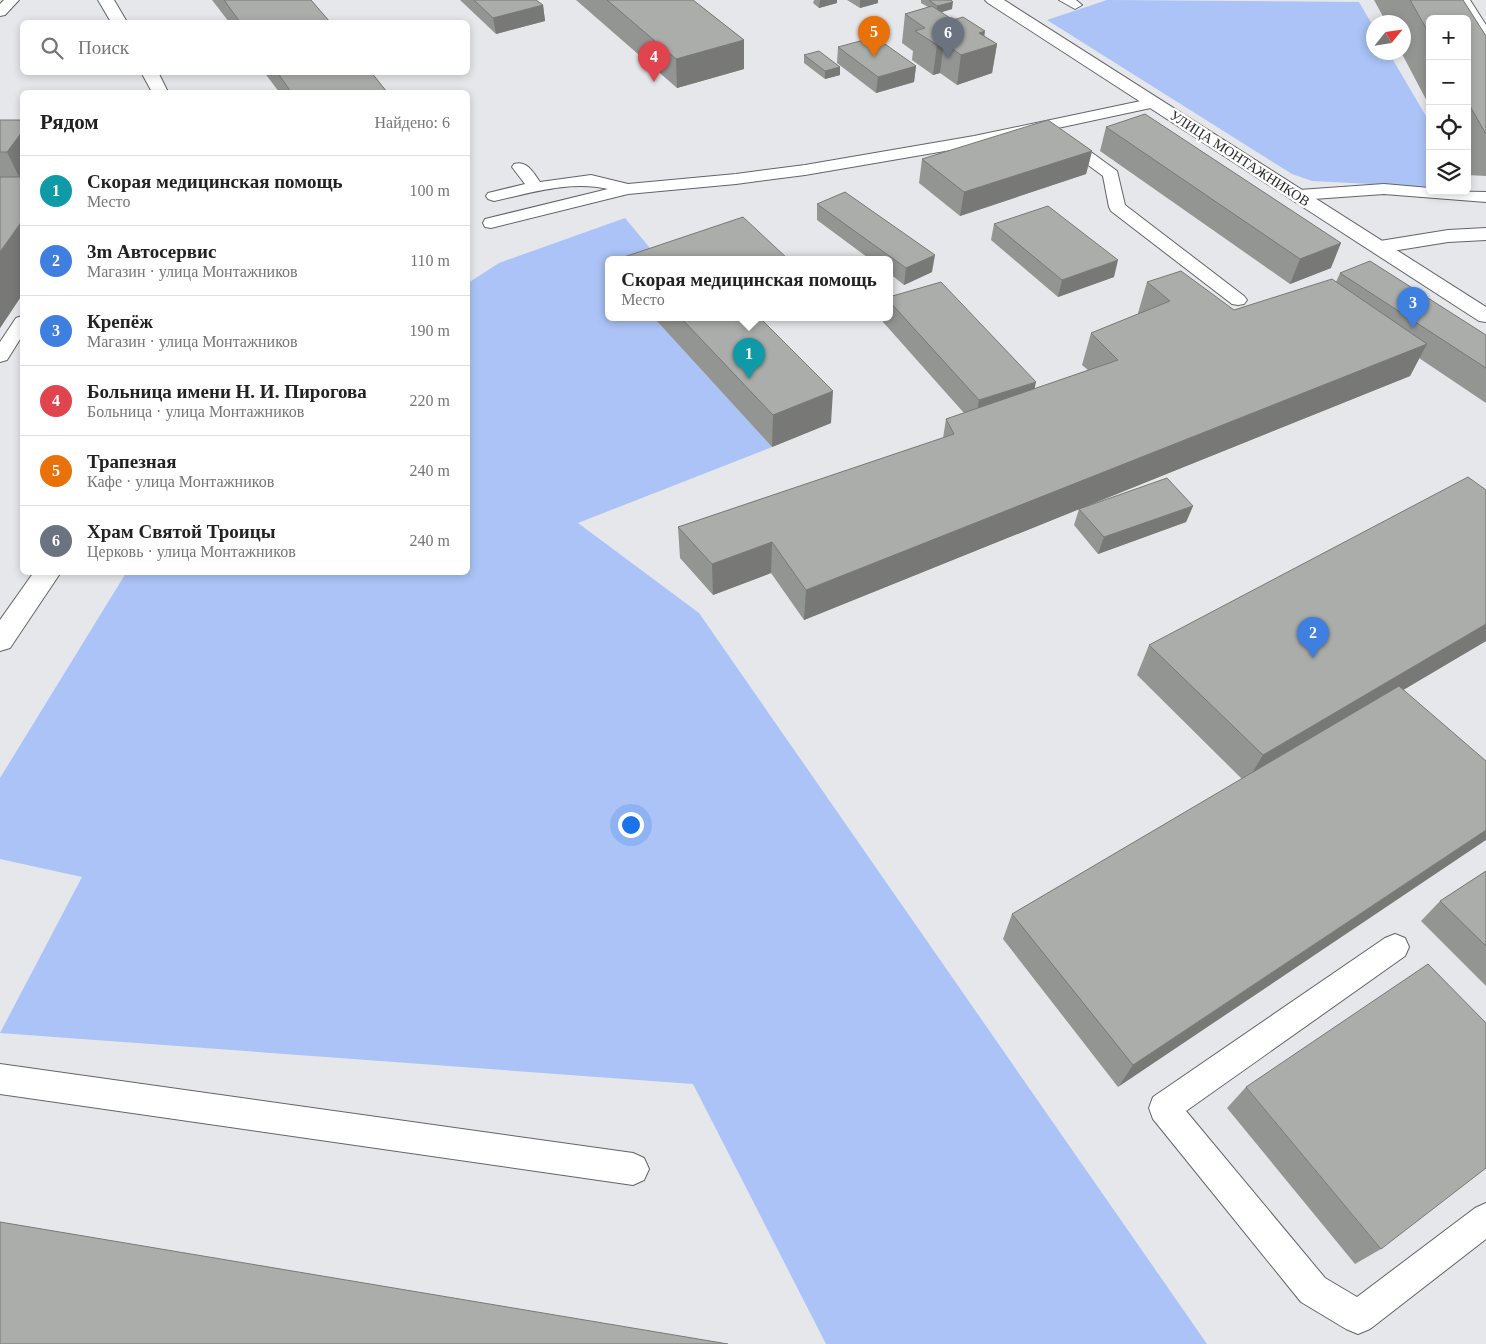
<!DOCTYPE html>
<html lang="ru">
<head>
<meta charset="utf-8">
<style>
  body { margin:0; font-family:Georgia,serif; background:#f6f6f6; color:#222 }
  .controls { position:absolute; right:15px; top:15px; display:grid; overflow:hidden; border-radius:8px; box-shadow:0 2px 8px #0003 }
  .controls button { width:45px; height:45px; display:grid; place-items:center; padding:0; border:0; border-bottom:1px solid #e0e0e0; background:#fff; color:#222; font:25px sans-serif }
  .compass { position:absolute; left:1366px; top:15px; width:45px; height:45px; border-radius:50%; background:#fff; box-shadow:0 2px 8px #0003; rotate:60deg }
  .you { position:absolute; left:630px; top:824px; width:18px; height:18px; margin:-12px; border:4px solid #fff; border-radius:50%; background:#1a73e8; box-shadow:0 0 0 8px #1a73e833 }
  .badge { display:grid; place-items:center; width:32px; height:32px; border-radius:50%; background:#386320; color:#fff; font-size:16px; font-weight:700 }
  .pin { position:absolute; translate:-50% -41px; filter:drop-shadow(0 1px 2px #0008) }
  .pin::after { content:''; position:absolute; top:26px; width:18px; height:15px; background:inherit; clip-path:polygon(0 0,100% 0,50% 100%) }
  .popup { position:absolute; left:605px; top:256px; width:288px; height:65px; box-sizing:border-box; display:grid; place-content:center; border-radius:8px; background:#fff; filter:drop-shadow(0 1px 4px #0005); font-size:16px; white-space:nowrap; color:#767676 }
  .popup b { font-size:19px; color:#222 }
  .popup::after { content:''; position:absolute; left:50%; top:100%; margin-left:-10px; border:10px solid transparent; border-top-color:#fff }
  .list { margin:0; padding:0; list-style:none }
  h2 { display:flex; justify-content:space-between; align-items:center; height:65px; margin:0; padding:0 20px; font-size:21px }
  h2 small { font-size:16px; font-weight:400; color:#767676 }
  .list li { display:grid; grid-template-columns:32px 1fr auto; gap:15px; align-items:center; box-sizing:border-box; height:70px; padding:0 20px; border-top:1px solid #e0e0e0 }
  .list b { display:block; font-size:19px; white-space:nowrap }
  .list p { margin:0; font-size:16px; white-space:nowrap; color:#767676 }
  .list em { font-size:16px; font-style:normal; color:#767676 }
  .icon { flex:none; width:28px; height:28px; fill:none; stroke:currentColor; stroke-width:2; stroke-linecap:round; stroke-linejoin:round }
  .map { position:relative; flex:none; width:1486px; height:1344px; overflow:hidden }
  .search { position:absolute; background:#fff; box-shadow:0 2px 8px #0003; left:20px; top:20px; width:450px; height:55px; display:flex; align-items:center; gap:12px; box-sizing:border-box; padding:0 18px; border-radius:8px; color:#767676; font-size:19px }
  .panel { position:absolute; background:#fff; box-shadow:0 2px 8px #0003; left:20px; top:90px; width:450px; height:485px; border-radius:8px }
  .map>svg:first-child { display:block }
  .green { fill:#abc3f6 }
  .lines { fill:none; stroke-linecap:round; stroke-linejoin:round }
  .lane-casing { stroke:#636467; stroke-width:2 }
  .street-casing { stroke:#636467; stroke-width:2 }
  .secondary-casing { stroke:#636467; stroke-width:2 }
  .lane { fill:#fff; fill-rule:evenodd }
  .street { fill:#fff; fill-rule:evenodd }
  .secondary { fill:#fff; fill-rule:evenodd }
  .wall { fill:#939592 }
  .shaded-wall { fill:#787977 }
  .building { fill:#abadaa; stroke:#787977 }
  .labels { text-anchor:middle; stroke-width:5; stroke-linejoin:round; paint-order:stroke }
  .far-street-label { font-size:14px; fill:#282829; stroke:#fff }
</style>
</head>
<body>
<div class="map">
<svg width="1486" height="1344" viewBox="0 0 1486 1344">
  <rect width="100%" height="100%" fill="#e6e7ea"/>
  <g class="green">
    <path d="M1107,0L1359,2L1373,26L1374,52L1389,53L1430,123V187L1312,181L1292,174L1047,20Z"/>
    <path d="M625,218L660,260H609V318H654L772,447L578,523L699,613L1207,1344H826L693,1084L0,1033L82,877L0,859V778L126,573L468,572V283L499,263Z"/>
  </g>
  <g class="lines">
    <g class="lane-casing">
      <g id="lane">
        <path d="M4,0H19L5,15L0,16V4Z"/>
        <path d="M1059,0H1076L1082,5L1075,9Z"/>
        <path d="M1456,0H1470L1486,25V40L1481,39Z"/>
        <path d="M1155,98L1160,100L1163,103L1160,106L974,146L805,175L736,184L628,194L491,228L485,227L483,223L485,219L608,189C572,180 530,193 494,201L488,199L486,196L488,193L525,184L512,167L514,164C527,160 533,172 540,182L591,175L628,184L736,174L805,165L974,136Z"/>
        <path d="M1063,134L1069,136L1117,171L1125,205L1244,296L1247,300L1244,304L1238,305L1232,304L1111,211L1109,207L1103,176L1057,142L1055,139L1057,136Z"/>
        <path d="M1384,184L1430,188V191L1486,192V202L1384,194L1299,200L1293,198L1291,195L1293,192L1299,190Z"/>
        <path d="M22,316V336L7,360L0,362V342L16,318Z"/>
        <path d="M1395,934L1405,938L1409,947L1405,956L1186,1111L1325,1278L1357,1297L1475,1208L1486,1203V1239L1370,1329L1358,1334L1346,1329L1301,1302L1153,1119L1149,1108L1153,1097L1385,938Z"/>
        <path d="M0,1064L633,1153L644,1158L649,1169L644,1180L633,1185L0,1094Z"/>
      </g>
    </g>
    <g class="street-casing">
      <path id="street" d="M1486,228V240L1448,242L1380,253L1373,251L1370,247L1373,243L1380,241L1448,230Z"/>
    </g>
    <g class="secondary-casing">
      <g id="secondary">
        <path d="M98,0H114L127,22H111Z"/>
        <path d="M985,0H1004L1486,307V322L1479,321L988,3Z"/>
        <path d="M141,72H158L168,92H152Z"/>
        <path d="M34,572H61L10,648L0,651V620Z"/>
      </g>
    </g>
    <use href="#lane" class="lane"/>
    <use href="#street" class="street"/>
    <use href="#secondary" class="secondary"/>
  </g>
  <g class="wall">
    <path d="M212,0H311L330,22H229Z"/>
    <path d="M460,0H536L543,5L545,21L496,34Z"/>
    <path d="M576,0H693L744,40V69L677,88Z"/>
    <path d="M814,0H837V3L819,8L813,3Z"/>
    <path d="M847,0H878V3L860,8Z"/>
    <path d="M921,0H951L952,9L941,12L953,20L984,36L997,44L992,73L957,85L940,73L933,75L912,60L913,51L902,43L905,14L928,7L921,3Z"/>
    <path d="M1374,0H1463L1486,36V176L1467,175V19H1430V107L1401,52H1404V22H1386Z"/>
    <path d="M838,47L916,66L914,82L876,93L837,63Z"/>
    <path d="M804,55L840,67V75L825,79L804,63Z"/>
    <path d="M264,72H371L387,92H279Z"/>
    <path d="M0,120H22V295L0,328Z"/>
    <path d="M1106,127L1331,268L1290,284L1100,151Z"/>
    <path d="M1092,151L1086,174L960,216L919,183L922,159Z"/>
    <path d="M817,204L932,272L904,285L889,273V260H871L817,220Z"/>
    <path d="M994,224L1114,277L1058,297L991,240Z"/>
    <path d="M1340,273L1486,335V403L1419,358L1410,376L1089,505L1193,506L1186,522L1098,554L1074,525L1079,509L804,620L771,573L713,595L680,558L678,527L943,438L946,419L964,413L883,322L884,318H889V297L1035,389L1088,370L1082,365L1091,333L1138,314V313L1147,282L1234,310L1336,282Z"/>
    <path d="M654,318H760L831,423L772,447Z"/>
    <path d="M1486,641L1403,690L1118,1087L1003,939L1012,914L1242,779L1137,675L1149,645Z"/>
    <path d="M1486,871V986L1421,921L1440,901Z"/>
    <path d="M1246,1087L1381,1249L1355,1264L1227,1108Z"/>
  </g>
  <g class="shaded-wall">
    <path d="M820,0H837V3L819,8Z"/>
    <path d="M860,0H878V3L860,8Z"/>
    <path d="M953,2L952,9L936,14L937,6Z"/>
    <path d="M543,5L545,21L496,34L493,18Z"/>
    <path d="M985,31L983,48L997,44L992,73L957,85L961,55L979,33Z"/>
    <path d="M744,40V69L677,88L676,59Z"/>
    <path d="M944,43L940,73L933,75L937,45Z"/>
    <path d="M916,66L914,82L876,93L878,77Z"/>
    <path d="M840,67V75L825,79V71Z"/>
    <path d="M22,132V183L7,152Z"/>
    <path d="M1092,151L1086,174L960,216L964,192Z"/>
    <path d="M22,221V295L0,328V252Z"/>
    <path d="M1341,243L1331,268L1290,284L1300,259Z"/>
    <path d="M935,255L932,272L904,285L906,268Z"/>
    <path d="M1118,260L1114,277L1058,297L1062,280Z"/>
    <path d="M1427,344L1410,376L804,620L806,590Z"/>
    <path d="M1036,382L1031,406L974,424L979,400Z"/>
    <path d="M833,391L831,423L772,447L773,415Z"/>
    <path d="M1193,506L1186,522L1098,554L1104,537Z"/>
    <path d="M772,542L771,573L713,595L712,564Z"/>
    <path d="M1486,624V641L1246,783L1263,755Z"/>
    <path d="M1486,830V840L1118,1087L1133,1065Z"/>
  </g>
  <g class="building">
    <path d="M224,0H311L330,22H240Z"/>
    <path d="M474,0H536L543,5L493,18Z"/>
    <path d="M607,0H693L744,40L676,59Z"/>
    <path d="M929,0H951L953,2L937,6Z"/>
    <path d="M1410,0H1463L1486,36V134L1467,101V19H1430V35Z"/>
    <path d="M932,6L953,20L963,17L985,31L979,33L997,44L961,55L944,43L937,45L915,31L925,28L905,14Z"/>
    <path d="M875,37L916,66L878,77L838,47Z"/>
    <path d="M819,51L840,67L825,71L804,55Z"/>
    <path d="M277,72H371L387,92H291Z"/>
    <path d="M1145,114L1341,243L1300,259L1106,127Z"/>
    <path d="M0,120H22V132L7,152H0Z"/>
    <path d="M1048,120L1092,151L964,192L922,159Z"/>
    <path d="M0,177H22V221L0,252Z"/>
    <path d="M845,192L935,255L906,268L817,204Z"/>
    <path d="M1048,206L1118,260L1062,280L994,224Z"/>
    <path d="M743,217L789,260H627L624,257Z"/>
    <path d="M1370,261L1486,335V368L1340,273Z"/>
    <path d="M1181,271L1234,310L1332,279L1427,344L806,590L772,542L712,564L678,527L954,434L946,419L1118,360L1091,333L1170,301L1147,282Z"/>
    <path d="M941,282L1036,382L979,400L889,301V297Z"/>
    <path d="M681,318H760L833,391L773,415Z"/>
    <path d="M1468,477L1486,490V624L1263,755L1149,645Z"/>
    <path d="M1167,478L1193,506L1104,537L1079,509Z"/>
    <path d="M1399,686L1486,761V830L1133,1065L1012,914Z"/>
    <path d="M1486,871V946L1440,901Z"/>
    <path d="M1428,964L1486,1023V1168L1381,1249L1246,1087Z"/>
    <path d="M0,1222L728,1344H0Z"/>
  </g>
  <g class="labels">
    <g class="far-street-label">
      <text transform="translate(1240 158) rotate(33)" y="5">УЛИЦА МОНТАЖНИКОВ</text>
    </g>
  </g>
</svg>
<div class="controls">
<button>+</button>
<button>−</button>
<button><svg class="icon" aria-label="locate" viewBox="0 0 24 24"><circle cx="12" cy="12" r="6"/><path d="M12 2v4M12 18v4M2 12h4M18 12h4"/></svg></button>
<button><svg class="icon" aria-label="layers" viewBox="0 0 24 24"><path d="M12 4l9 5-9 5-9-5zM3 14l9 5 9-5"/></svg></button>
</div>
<svg class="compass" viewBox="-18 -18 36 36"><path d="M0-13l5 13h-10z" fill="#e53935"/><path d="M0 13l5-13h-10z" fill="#767676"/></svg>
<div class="you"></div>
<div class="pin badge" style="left:749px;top:379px;background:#0f9aa8">1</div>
<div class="popup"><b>Скорая медицинская помощь</b>Место</div>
<div class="pin badge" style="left:1313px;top:658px;background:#3f7fe0">2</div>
<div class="pin badge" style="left:1413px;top:328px;background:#3f7fe0">3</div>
<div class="pin badge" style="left:654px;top:82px;background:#e0444e">4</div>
<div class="pin badge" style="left:874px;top:57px;background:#e8710a">5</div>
<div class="pin badge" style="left:948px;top:58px;background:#6b7280">6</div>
<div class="search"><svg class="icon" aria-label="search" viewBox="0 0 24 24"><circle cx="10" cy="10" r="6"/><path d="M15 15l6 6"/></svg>Поиск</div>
<section class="panel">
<h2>Рядом<small>Найдено: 6</small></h2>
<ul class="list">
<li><span class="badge" style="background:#0f9aa8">1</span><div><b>Скорая медицинская помощь</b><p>Место</p></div><em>100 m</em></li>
<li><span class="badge" style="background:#3f7fe0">2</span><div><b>3m Автосервис</b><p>Магазин · улица Монтажников</p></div><em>110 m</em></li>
<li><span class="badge" style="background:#3f7fe0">3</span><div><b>Крепёж</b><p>Магазин · улица Монтажников</p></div><em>190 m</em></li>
<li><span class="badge" style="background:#e0444e">4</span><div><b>Больница имени Н. И. Пирогова</b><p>Больница · улица Монтажников</p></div><em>220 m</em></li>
<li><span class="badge" style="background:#e8710a">5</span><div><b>Трапезная</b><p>Кафе · улица Монтажников</p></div><em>240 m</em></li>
<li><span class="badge" style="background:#6b7280">6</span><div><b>Храм Святой Троицы</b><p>Церковь · улица Монтажников</p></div><em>240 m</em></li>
</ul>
</section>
</div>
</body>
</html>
